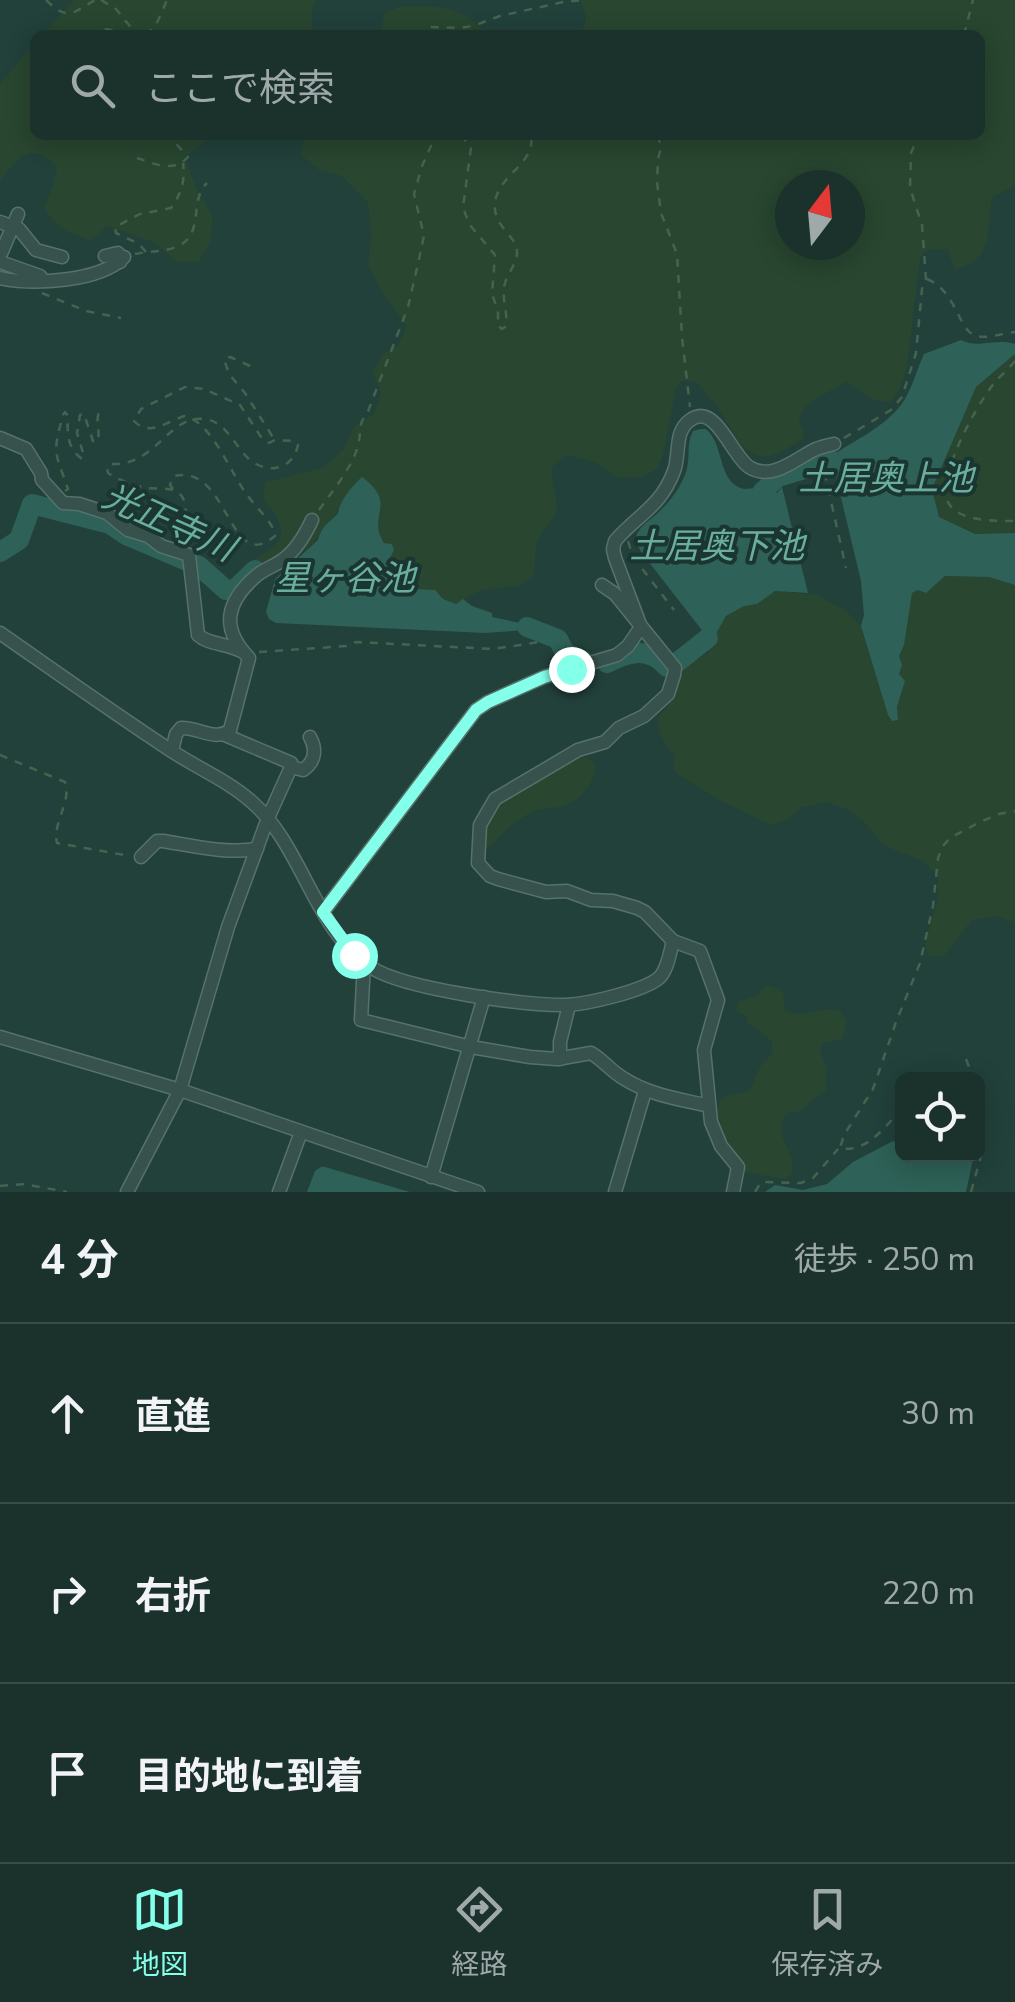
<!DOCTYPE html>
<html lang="ja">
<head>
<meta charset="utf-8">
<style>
  body { margin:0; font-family:"Nunito Sans","Noto Sans JP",sans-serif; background:#233934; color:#f1f3f6 }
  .controls { position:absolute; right:30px; bottom:30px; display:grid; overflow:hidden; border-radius:15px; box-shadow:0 5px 25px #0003 }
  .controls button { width:90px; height:90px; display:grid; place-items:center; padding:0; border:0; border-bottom:2px solid #384c48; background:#1a312c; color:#f1f3f6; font:50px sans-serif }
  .compass { position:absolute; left:775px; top:170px; width:90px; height:90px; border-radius:50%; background:#1a312c; box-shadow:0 5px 25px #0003; rotate:16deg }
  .stop { position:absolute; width:30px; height:30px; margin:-22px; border:8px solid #84ffea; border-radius:50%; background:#fff }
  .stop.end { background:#84ffea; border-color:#fff; box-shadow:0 2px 10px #0008 }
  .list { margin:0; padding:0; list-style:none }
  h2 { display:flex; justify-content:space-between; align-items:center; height:130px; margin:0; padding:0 40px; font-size:42px }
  h2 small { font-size:32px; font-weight:400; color:#9fa9a9 }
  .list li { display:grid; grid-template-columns:65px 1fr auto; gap:30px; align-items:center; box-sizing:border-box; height:180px; padding:0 40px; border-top:2px solid #384c48 }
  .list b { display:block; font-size:38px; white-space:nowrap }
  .list em { font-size:32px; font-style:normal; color:#9fa9a9 }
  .icon { flex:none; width:55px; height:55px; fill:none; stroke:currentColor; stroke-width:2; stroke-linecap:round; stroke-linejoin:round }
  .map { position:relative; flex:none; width:1015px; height:1192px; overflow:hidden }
  .search { position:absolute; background:#1a312c; box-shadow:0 5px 25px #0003; left:30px; right:30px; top:30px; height:110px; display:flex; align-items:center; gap:25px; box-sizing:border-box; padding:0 35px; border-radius:15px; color:#9fa9a9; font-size:38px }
  .sheet { height:670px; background:#1a312c }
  nav { display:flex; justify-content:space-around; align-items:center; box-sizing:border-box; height:140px; border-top:2px solid #384c48; background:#1a312c; font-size:28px; color:#9fa9a9 }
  nav a { display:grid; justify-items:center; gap:5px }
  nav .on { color:#84ffea }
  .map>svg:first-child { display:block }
  .green { fill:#284630; fill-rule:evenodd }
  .water { fill:#2e6157 }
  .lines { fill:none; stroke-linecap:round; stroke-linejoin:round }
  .river { stroke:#2e6157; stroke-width:20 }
  .street-casing { stroke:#57716c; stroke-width:15 }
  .path { stroke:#466350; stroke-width:2.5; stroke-dasharray:8 8; stroke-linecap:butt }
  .street { stroke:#37514c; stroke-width:12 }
  .route { stroke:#84ffea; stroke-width:12 }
  .labels { text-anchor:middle; stroke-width:8; stroke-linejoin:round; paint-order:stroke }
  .water-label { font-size:35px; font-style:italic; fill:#69ae9f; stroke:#1b3631 }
</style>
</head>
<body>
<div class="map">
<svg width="1015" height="1192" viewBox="0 0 1015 1192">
  <rect width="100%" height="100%" fill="#22413b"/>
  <g class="green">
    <path d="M74,0H316L312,9V35H42Z"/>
    <path d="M580,0H1015V186L992,197C987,227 995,261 955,269L947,249L928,250L920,258L907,368L900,389L890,402C862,401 867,390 845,382C828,396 801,398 799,423L803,429V439C791,446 773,460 758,456C739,451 728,421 717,407C711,398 703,390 696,382L682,381L676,389L663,456L657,469L642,477H617L598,463L566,455L552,467C550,481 558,495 557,507C556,521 540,531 537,543C534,554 536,565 534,576L519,586L481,590L456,604L415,589L408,580L399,576L388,562L393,550L392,544L384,543C376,531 375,524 382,511L356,482C349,495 314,548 303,552C298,554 292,553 287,554C270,557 257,566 244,577L239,572C251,555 294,550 277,518C269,502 258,504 266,482L322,468L343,450L354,426L374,414L381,392L372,372L383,354L398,345L407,326L385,297L368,265L371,237L368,203L342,176L319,170L301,155L305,135H980V35H582L586,17ZM790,185H850V245H790Z"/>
    <path d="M402,6L442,7L466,15L489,35H380L385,13Z"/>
    <path d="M35,43V135H214L191,151L185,158L197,190L213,217L210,244L198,263L175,261L156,243L107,226L91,241C68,232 58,230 44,208L53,186L57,168C34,139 15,158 0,182V84Z"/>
    <path d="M1015,349V533L975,534L939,517L932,489L976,387L1015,354Z"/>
    <path d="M945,576L989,577L1015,585V922L995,916L972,920L944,956H928L925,944L938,897V876L923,861L892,849L880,841L865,823L847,809L826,802L800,808L787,820L771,825L723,802L677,774L674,769V755C663,740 658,738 658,717L669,705L681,668L708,653C715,633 722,614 743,606C757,601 762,600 775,591L817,595L845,610L861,626L888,715C914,691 894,682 899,656C900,651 903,646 904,641C907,625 908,609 912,593L918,590L926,593Z"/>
    <path d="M585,757L594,762C598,780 582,799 565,805C555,809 543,808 533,812C517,818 502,834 490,847L485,848L482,846C483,838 484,829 486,822C498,791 555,765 585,757Z"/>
    <path d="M766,985L776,988L783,993L785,1010C804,1019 820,1007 839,1010L847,1021L843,1039L823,1043L820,1050L826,1066V1091C821,1095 814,1098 810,1102C802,1111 801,1113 789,1112C766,1133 801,1152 791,1175L784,1179L743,1172L745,1165C733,1151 703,1113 725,1097C732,1092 742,1094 750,1090L760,1067L772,1053V1041L748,1023L746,1016L738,1013L736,1008L740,1001L757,995Z"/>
  </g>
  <g class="water">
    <path d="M961,340C979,349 996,338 1015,344V354L976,387L932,489L939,517L975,534L1015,533V585L989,577L945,576L926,593L918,590L912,593L904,645L899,656L902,665L899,674L905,681L897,707L898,720L892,721L888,715L861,626L864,615L861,581L831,456C854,441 884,427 901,405C912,390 916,371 924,354Z"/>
    <path d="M700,429H706C725,445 717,483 744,489C747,489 750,488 753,489C761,490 767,493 777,493L782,487L808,593L775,591L757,604L744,606L726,616L713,639L708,638L641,552L635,539C639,525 651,520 661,510C670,501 679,489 684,477C692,462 685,446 693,431Z"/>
    <path d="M362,477C399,504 366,516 384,543L392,544L394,550L388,562L399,576L408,579L415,589L435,590L443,599L456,604L463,599L472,606L492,613V617L525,624L527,627L526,630L485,633L276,623L269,619L266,612L275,579L318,540C323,523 329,524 338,513C339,510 339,507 341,504C345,495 354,484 362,477Z"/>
    <path d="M893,1141L902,1145V1154L974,1155L966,1192H765L775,1185L803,1190L827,1184L853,1162Z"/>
    <path d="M321,1167H325L410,1192H307L315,1171Z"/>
  </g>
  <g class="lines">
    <g class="river">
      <path d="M762,492L778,477L832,461"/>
      <path d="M0,552L19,540L32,504L110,524L126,535L199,566L226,590H234L255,570"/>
      <path d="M527,627L558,639L565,653L584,661"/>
      <path d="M607,663C629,652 648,646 667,667L679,661L708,638"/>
    </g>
    <g class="street-casing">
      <g id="street">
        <path d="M0,222L19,229L36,250L62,257"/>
        <path d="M0,256L18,214"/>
        <path d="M105,256L118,253L120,262"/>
        <path d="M0,262L40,276L43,280"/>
        <path d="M0,278C32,285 100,282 124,257"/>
        <path d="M0,438L26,449L41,473L42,480L63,503L79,504L107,513L128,530L148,536L161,546L189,555L198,635C209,645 227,643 241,651"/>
        <path d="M602,585L615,594L675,668L674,675L668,694L644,716L619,728L605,742L578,750L495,799L480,825L478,863L490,876L498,879L546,892L567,891L591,900L613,901L637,908L645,912L673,941L700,951L718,1000L704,1050L711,1122L721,1146L738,1167L733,1192"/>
        <path d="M0,633C56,672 112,712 170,750C197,768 229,781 253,803C302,846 316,933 372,968C405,989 526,1006 566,1005C587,1004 645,991 660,977C668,968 670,952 673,941"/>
        <path d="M172,751L176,734L181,728C198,727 216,742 230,730L249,658C220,628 226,602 256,576C264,569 275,566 284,559C297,549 305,535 312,520"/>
        <path d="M291,767L303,770C315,762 317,750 310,737"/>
        <path d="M141,857L157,841H163C194,846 226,854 257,849"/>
        <path d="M323,912L476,710L488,702L544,677L617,655L628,646L641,627L615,558L613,549L615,541C638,514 660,508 674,471C680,456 674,432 689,421C715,400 731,455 749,467C771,481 793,461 812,451C819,447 826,446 834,444"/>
        <path d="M364,963L361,1020L471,1047L530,1057L557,1059L591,1053C603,1060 611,1071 623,1078C649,1095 679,1099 709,1106"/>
        <path d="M0,1037L180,1090L478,1192"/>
        <path d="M560,1059V1042L569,1005"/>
        <path d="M431,1177L484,997"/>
        <path d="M127,1192L180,1090L228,927L268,818L291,767V763L225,735"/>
        <path d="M279,1192L301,1132"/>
        <path d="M615,1192L645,1091"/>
      </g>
    </g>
    <g class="path">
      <path d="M46,0C68,21 71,14 95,0"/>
      <path d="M101,0L116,9L137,35"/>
      <path d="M90,35C102,25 113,30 127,35"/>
      <path d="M146,35L156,25L167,0"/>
      <path d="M433,35L425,30L430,27L460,28L473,26L500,16L563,2L586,0"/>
      <path d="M964,35L973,0"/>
      <path d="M461,135L471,148L463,207L469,224L495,255L492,294L498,311V326L502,329L505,327C509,314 502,302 504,288C505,276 518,263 517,251C516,235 492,226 495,202C499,174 536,164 531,135"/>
      <path d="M658,135L661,148L658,159L657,182L661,213L677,254L682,337L690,407"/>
      <path d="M137,158C155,164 174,173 188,157L168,135"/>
      <path d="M146,252L139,244L116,233L115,227L140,214L171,208C182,192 185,182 183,163"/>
      <path d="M135,254C148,251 164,252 176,247C206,235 188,201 207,183"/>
      <path d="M927,279C956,291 958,328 974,335C985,340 1003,333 1015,332"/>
      <path d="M42,293L86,311L121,318"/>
      <path d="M1015,361C1007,371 996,379 989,390C974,411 935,480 949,504C960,522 997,521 1015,521"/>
      <path d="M250,366L230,357L224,359L229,374L245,393L274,439"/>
      <path d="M844,438L891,410L902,397L916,353L922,289L926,279L922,225L910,188L911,153L919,135"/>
      <path d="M821,457L846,568"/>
      <path d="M173,489L170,485L174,476C230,463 228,578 276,535C270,519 258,510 248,496C231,475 212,421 184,416C167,422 149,437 134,421L141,409L185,387L204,389L240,405L263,440L269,443L275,440L294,441L298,445C293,469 269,475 250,460C235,447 227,422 205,419C168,414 157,467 110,464L107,468L108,473C118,480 133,485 145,488C160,490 181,484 185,504C187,516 185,531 187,544"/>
      <path d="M65,491L68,489C55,451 52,455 63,415L65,412L68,416C67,433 67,448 82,459L84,456L77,433L80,415L84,414L93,441L97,442C102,432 93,421 101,408"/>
      <path d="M319,510C331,493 354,465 358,445C362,432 357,424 367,414L408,307L417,268L424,236L414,194L422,166L436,135"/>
      <path d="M628,541L633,557L674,610"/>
      <path d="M259,652L347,646L356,642L493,649L546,641"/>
      <path d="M0,755L65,782C72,802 52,823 57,843L130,856"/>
      <path d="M966,1059L974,1080"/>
      <path d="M902,1108C886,1126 866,1154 840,1148L844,1135L873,1089L896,1022L920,963L933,906L938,858L943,846L950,838L980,822L999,814L1015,811"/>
      <path d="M0,1186L24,1184L67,1192"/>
      <path d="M755,1192L761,1182L801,1183L813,1178L838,1149"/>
      <path d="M971,1192C980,1158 991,1132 978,1098"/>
    </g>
    <use href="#street" class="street"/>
  </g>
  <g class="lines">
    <path class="route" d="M354,955L323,912L476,710L488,702L544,677L571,669"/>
  </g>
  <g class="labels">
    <g class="water-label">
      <text x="886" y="490">土居奥上池</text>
      <text transform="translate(169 522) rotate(24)" y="12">光正寺川</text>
      <text x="717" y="558">土居奥下池</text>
      <text x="345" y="590">星ヶ谷池</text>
    </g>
  </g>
</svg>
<div class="controls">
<button><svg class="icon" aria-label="locate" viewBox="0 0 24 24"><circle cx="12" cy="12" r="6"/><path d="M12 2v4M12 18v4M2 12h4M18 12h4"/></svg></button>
</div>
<svg class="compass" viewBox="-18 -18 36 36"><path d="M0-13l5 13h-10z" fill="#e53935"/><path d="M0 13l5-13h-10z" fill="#9fa9a9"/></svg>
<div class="stop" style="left:354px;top:955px"></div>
<div class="stop end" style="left:571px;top:669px"></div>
<div class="search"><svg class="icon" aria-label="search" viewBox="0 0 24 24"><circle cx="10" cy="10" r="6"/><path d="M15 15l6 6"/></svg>ここで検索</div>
</div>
<section class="sheet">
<h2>4 分<small>徒歩 · 250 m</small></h2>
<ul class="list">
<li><svg class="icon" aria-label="ahead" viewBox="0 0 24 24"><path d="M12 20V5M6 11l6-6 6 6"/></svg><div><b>直進</b></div><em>30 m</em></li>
<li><svg class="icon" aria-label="right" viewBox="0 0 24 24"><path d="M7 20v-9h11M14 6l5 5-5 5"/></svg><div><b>右折</b></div><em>220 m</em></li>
<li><svg class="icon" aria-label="arrive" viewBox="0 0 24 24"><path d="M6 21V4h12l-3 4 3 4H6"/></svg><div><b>目的地に到着</b></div></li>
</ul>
</section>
<nav>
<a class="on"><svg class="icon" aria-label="map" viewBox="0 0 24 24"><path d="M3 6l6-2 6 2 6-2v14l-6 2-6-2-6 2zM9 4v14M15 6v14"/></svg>地図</a>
<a><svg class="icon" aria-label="directions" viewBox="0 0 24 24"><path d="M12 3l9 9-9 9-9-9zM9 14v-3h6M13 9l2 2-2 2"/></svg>経路</a>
<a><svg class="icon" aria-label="saved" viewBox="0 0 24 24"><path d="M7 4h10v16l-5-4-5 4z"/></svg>保存済み</a>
</nav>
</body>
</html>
